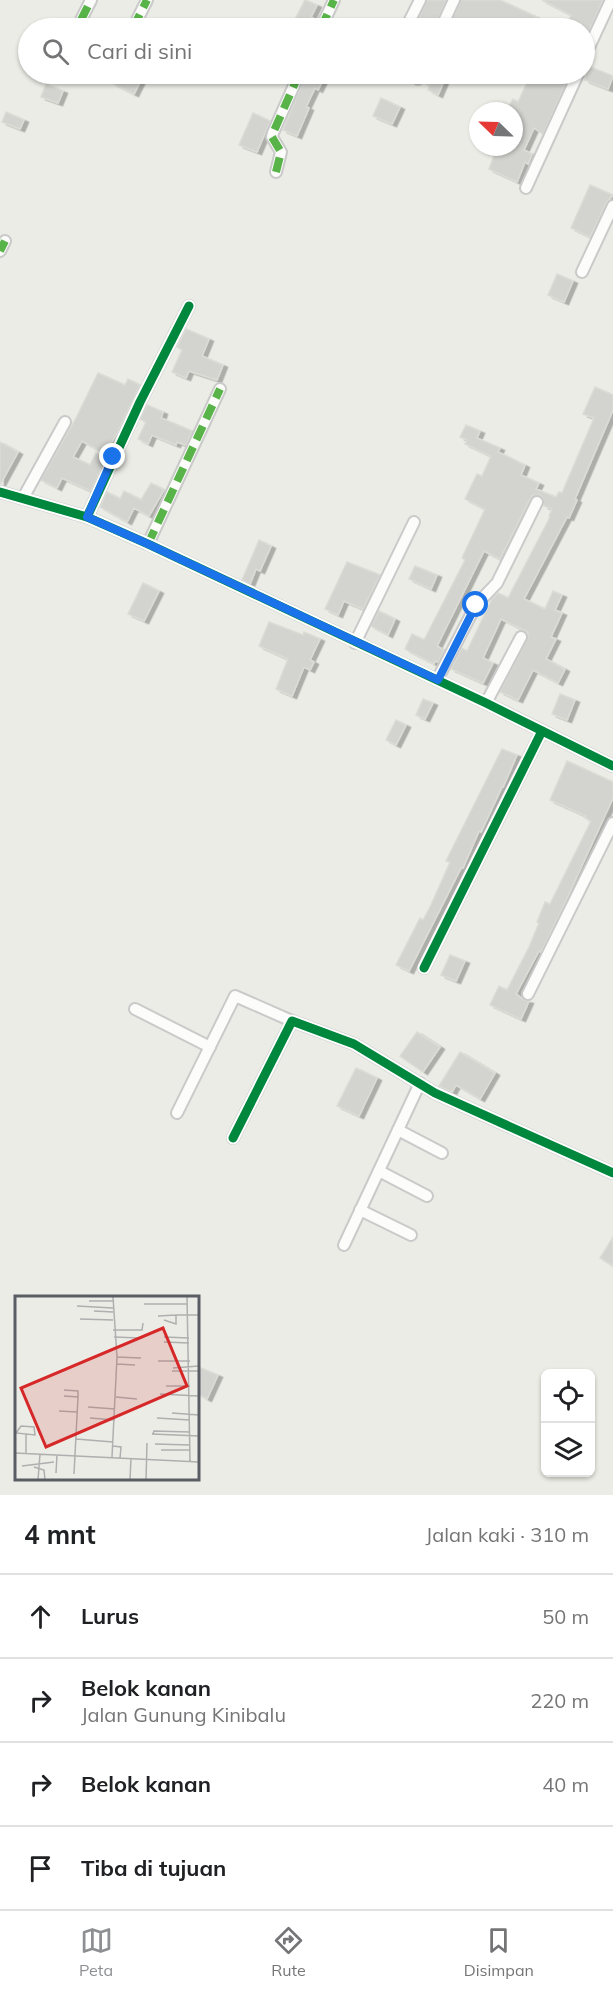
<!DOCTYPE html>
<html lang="id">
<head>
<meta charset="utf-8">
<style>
  body { margin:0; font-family:Mulish,sans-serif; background:#f2f2f2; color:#202124 }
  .controls { position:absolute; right:18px; bottom:18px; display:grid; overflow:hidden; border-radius:9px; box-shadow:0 2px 4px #0004 }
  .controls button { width:54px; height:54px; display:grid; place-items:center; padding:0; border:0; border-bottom:2px solid #e0e0e0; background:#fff; color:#202124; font:30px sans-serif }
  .compass { position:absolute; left:469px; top:102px; width:54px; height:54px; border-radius:50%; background:#fff; box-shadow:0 2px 4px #0004; rotate:293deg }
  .stop { position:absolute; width:18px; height:18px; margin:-14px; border:4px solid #1a73e8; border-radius:50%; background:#fff }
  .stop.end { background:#1a73e8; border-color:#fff; box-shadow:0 2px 6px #0008 }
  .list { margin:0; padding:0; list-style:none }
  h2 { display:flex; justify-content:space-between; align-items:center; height:78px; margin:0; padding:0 24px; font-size:26px }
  h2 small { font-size:20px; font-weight:400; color:#757577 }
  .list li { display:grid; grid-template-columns:39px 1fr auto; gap:18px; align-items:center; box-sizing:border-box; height:84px; padding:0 24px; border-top:2px solid #e0e0e0 }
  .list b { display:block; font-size:22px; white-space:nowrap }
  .list p { margin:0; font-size:20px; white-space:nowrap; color:#757577 }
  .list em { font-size:20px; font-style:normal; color:#757577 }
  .icon { flex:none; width:33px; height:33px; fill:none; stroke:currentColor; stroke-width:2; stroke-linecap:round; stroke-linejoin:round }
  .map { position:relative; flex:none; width:613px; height:1495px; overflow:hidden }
  .search { position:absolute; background:#fff; box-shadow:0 2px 4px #0004; left:18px; right:18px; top:18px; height:66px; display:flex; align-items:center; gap:15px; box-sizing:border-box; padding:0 21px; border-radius:33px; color:#757577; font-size:22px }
  .sheet { height:414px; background:#fff }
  nav { display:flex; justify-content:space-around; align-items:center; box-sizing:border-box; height:84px; border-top:2px solid #e0e0e0; background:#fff; font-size:16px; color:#757577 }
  nav a { display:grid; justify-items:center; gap:3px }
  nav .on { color:#8e8f92 }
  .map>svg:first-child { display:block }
  .building { fill:#d3d3cf; stroke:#dcdcd6; stroke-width:1.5; filter:url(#shadow) }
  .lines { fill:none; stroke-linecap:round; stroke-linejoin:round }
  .street-casing { stroke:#cacaca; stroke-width:14 }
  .street { stroke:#fcfcfb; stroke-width:10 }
  .quiet { stroke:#58b448; stroke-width:8; stroke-dasharray:15 8; stroke-linecap:butt }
  .cycleway-casing { stroke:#fff; stroke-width:13 }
  .cycleway { stroke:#00873e; stroke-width:9 }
  .route { stroke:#1a73e8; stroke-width:8 }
  .inset-road { fill:none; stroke:#aeafae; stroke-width:1.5 }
  .view { fill:#d62828; fill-opacity:0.15; stroke:#d62828; stroke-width:3 }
  .inset-edge { fill:none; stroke:#5b5d65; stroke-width:3 }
</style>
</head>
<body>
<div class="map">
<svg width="613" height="1495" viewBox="0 0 613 1495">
  <defs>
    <filter id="shadow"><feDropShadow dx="4.5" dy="2.5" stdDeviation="0" flood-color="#0004"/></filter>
  </defs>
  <rect width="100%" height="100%" fill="#ecece6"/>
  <g class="building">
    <path d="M305,0L317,5L311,17L316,20L314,28H303L293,23Z"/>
    <path d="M427,0H446L434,28H417L422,19L419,18Z"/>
    <path d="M461,0H500L537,17L532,28H482L471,23L469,28H449Z"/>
    <path d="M542,0H603L585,39V28H565L571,15Z"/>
    <path d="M585,65L613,76L608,89L585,80Z"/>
    <path d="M116,74H144L134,94L112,83Z"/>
    <path d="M306,74H326L318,90L315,88L306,107L309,108L297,136L283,130Z"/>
    <path d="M428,74H447L438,95L428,90L430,85L424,83Z"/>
    <path d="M531,74H570L543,134L534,128L524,150L532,154L528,164L525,162L517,182L489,169L497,147H514V135L519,124L514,121V111H506L513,99L518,102Z"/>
    <path d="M46,84L63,91L58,103L41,97Z"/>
    <path d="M381,98L400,107L392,124L373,116Z"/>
    <path d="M6,112L24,120L20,129L2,122Z"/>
    <path d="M253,113L270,121L257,152L239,145Z"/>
    <path d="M590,185L613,195L606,203L590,237L571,228Z"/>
    <path d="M557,274L573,281L564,302L548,295Z"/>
    <path d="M186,329L209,339L202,356L223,365L217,380L189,371L186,378L172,372L182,350L177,347Z"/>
    <path d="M98,373L125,385L128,379L140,385L117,433L105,454L82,441L73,457L90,465L96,453L106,458L91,491L62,478L57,488L41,480L76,418Z"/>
    <path d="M595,387L613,395V410L575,499L577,500L569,518L567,517L524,599L545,609L553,591L562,595L555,610L562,613L551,637L556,639L546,659L565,669L558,683L533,670L518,700L500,692L528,637V632L501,619L483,658L493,663L483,683L451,669L462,648L467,651L492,599L498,593L508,598L550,517L549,516L552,509L544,506L543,498L540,495H533L530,499L500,559L484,551L437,646L444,650L438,662L435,661L434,664L405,649L412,634L424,640L465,560L462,558L485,509L465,499L477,474L482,476L491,456L465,444L467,440L460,437L466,425L480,431L477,438L500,448L498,452L525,465L521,475L539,483L536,489L556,497L559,492L562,493L594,418L583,414Z"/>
    <path d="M147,405L163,412L161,418L192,431L186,445L177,442L176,445L152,435L148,444L138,439L146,422L140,419Z"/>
    <path d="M0,442L18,452L0,485Z"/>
    <path d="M151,483L164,490L149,516L134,508L127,522L100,507L107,492L120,499L124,491L141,500Z"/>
    <path d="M259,540L271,546L260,571L256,569L250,584L242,580Z"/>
    <path d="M347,562L380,575L363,609L344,601L338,615L325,609Z"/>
    <path d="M415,566L437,575L431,589L409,579Z"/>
    <path d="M143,583L159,591L144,621L128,614Z"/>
    <path d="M379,611L395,619L388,635L371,626Z"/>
    <path d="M269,622L303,635L304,632L320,639L310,660L314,662L310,670L304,667L292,696L276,689L288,659L259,646Z"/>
    <path d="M560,694L575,700L567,720L552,714Z"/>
    <path d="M423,699L433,703L425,719L416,715Z"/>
    <path d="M396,720L406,725L396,745L386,740Z"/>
    <path d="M502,749L517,755L503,787H502L481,832L479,831L463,868H461L409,971L396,965L420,918L423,920L430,907L450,862L446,861Z"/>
    <path d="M567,761L613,782V798L562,909L541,952L539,951L516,994L524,1000L529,1001L521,1019L490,1005L499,986L507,990L529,947L539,923L537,922L545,902L550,904L591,821L585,818L586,816L550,800Z"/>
    <path d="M450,955L465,961L456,981L441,975Z"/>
    <path d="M417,1032L440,1047L423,1072L400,1056Z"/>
    <path d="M460,1052L495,1073L480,1099L456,1085L452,1092L439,1086Z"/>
    <path d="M356,1068L377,1078L359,1116L337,1106Z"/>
    <path d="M613,1237V1266L600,1258Z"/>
    <path d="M198,1367L218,1375L207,1399L198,1394Z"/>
  </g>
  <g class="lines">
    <g class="street-casing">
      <g id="street">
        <path d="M81,20L91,0"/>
        <path d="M133,28L147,0"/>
        <path d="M321,28L334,0"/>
        <path d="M406,28L420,0"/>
        <path d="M441,28L454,0"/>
        <path d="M584,58L611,0"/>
        <path d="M418,79L421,74"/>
        <path d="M276,172L281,152L272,137L273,133L299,74"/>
        <path d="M526,188L578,74"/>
        <path d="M0,251L5,241"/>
        <path d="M582,272L613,206"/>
        <path d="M0,492L87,517L148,544L486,703L613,766"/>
        <path d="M23,498L65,422"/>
        <path d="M87,517L140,402L189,306"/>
        <path d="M148,544L220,389"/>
        <path d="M355,643L414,522"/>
        <path d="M437,680L476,605L497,583L537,502"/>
        <path d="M486,703L521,637"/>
        <path d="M424,968L542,731"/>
        <path d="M528,994L613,823"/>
        <path d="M135,1009L210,1047"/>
        <path d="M177,1113L235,996L292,1021"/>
        <path d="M398,1130L442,1153"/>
        <path d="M233,1138L292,1021L354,1044L435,1093L613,1173"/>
        <path d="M379,1171L427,1196"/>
        <path d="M360,1210L411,1235"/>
        <path d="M344,1245L420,1083"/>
      </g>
    </g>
    <use href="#street" class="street"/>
    <g class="quiet">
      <path d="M81,20L91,0"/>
      <path d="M133,28L147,0"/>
      <path d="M321,28L334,0"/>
      <path d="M276,172L281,152L272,137L273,133L299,74"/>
      <path d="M0,251L5,241"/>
      <path d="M148,544L220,389"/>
    </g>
    <g class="cycleway-casing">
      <g id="cycleway">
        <path d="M0,492L87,517L148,544L486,703L613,766"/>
        <path d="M87,517L140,402L189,306"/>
        <path d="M424,968L542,731"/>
        <path d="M233,1138L292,1021L354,1044L435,1093L613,1173"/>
      </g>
    </g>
    <use href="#cycleway" class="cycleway"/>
  </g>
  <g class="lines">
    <path class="route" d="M113,457L87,517L148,544L438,680L476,605"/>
  </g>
  <g transform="translate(15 1296)">
    <rect width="184" height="184" fill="#ecece6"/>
    <path class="inset-road" d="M172,1L175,165M74,5H98M129,8H172M62,10L98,12M79,15L98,16M143,20L161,19M65,23L98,24M149,24L161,28V19H184M98,34H127L128,27M99,41L125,42M149,41L174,42M149,46L174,47M102,61L126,62M143,65H175M102,68L120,69M158,72L184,70M157,75H184M151,90H175M49,94L63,95V101M145,98L184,100M49,100L63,101L59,178M101,101L122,103M73,111L100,113M44,115L62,116M157,117L184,119M75,122L100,124M142,122L175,124M6,130L19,131L20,139L1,137ZM137,138L184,140M138,138L139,135L175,136M61,143L98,146M140,148L175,149M98,150L106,151L105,162M146,154H175M0,157L184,166M11,157V138M97,161L102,61L98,1M7,170L39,166M19,171L29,174L30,184M41,177L42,159M23,184L25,158M115,184L116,162M131,184L132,147"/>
    <path class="view" d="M148,32L172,90L31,151L6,92Z"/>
    <rect width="184" height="184" class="inset-edge"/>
  </g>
</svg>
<div class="controls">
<button><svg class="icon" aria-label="locate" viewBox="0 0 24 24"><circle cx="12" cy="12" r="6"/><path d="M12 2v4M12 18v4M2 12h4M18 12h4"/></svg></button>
<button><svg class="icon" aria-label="layers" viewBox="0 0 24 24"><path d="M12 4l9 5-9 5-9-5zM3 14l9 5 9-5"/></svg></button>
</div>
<svg class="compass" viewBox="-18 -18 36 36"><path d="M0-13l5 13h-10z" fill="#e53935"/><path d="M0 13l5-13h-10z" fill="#757577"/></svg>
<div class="stop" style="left:476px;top:605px"></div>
<div class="stop end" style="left:113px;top:457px"></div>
<div class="search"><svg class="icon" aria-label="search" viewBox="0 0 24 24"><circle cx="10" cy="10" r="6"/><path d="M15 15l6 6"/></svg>Cari di sini</div>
</div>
<section class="sheet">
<h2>4 mnt<small>Jalan kaki · 310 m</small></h2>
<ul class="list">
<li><svg class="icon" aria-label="ahead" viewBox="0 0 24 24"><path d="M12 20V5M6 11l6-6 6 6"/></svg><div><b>Lurus</b></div><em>50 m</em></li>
<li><svg class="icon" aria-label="right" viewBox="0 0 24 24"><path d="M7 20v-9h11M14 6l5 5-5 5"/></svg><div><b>Belok kanan</b><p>Jalan Gunung Kinibalu</p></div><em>220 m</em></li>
<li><svg class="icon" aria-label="right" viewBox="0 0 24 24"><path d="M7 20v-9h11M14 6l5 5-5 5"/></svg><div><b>Belok kanan</b></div><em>40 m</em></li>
<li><svg class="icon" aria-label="arrive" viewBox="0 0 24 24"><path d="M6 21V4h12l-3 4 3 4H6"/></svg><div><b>Tiba di tujuan</b></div></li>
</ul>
</section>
<nav>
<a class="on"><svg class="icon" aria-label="map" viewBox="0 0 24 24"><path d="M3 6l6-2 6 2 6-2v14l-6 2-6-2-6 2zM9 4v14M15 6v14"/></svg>Peta</a>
<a><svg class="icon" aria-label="directions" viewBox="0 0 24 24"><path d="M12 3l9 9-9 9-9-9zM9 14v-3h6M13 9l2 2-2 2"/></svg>Rute</a>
<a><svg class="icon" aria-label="saved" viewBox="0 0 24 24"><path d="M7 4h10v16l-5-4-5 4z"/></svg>Disimpan</a>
</nav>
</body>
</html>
